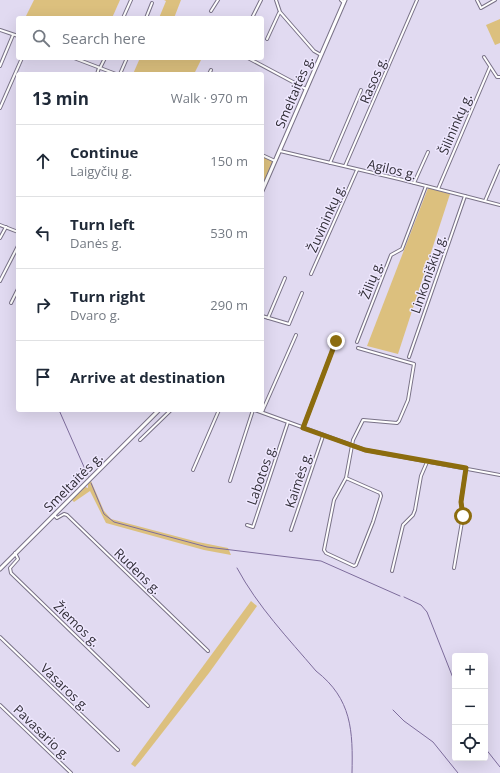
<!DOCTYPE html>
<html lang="en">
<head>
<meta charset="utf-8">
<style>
  body { margin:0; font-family:"Open Sans",sans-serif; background:#f2f2f3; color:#1f2937 }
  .controls { position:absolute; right:12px; bottom:12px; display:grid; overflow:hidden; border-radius:4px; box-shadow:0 4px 16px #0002 }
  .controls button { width:36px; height:36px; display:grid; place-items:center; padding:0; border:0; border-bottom:1px solid #e0e1e3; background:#fff; color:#1f2937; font:20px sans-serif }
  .stop { position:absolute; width:12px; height:12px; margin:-9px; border:3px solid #8c6c0e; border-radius:50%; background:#fff }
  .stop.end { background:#8c6c0e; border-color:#fff; box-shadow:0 1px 4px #0008 }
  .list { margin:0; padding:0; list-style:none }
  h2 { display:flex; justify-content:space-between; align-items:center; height:52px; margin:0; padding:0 16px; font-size:17px }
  h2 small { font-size:13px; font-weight:400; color:#747a83 }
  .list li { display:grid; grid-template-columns:26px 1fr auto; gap:12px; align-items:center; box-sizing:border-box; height:72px; padding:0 16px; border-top:1px solid #e0e1e3 }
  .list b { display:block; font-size:15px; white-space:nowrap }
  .list p { margin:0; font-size:13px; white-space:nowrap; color:#747a83 }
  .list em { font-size:13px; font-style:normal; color:#747a83 }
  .icon { flex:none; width:22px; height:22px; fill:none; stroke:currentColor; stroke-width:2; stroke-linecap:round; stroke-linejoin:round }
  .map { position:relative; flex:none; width:500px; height:773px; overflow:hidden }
  .search { position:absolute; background:#fff; box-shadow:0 4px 16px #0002; left:16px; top:16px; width:248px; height:44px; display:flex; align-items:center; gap:10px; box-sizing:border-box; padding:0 14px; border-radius:4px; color:#747a83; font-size:15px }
  .panel { position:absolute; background:#fff; box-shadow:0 4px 16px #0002; left:16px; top:72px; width:248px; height:340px; border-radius:4px }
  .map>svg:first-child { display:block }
  .green { fill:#dcc07e }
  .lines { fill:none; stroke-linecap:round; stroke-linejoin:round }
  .stream { stroke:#7d6c9c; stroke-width:1 }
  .street-casing { stroke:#797287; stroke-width:4 }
  .secondary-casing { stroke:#797287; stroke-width:5 }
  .street { stroke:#fff; stroke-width:2 }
  .secondary { stroke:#fff; stroke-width:3 }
  .route { stroke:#8c6c0e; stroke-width:5 }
  .labels { text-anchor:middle; stroke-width:3; stroke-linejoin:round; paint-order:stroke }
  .street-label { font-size:13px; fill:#2f2c35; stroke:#eee7fe }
</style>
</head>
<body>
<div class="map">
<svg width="500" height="773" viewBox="0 0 500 773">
  <rect width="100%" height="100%" fill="#e1daf1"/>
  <g class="green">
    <path d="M34,0H120L112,18H25Z"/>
    <path d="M164,0H181L174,18H159L166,1Z"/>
    <path d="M500,19V43L495,45L486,25Z"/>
    <path d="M140,58H202L194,74H133Z"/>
    <path d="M262,156L274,161L262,188Z"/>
    <path d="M428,188L450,194L398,354L367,346Z"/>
    <path d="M91,481L104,511L111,519L198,542L228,548L231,555L204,550L106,523L90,491L74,502L72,500L85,487L88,488V484Z"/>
    <path d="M251,601L257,606L209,673L141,760L135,767L131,764Z"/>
  </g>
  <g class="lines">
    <g class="stream">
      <path d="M59,410L88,476"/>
      <path d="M91,483L104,514L114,522L207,547L321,561L400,596"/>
      <path d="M237,568C258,607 288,638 316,671C352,699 353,731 352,773"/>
      <path d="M404,597L421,605L427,612L455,683"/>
      <path d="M393,710L404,721L433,742L458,773"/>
      <path d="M485,748L500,767"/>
    </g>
    <g class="street-casing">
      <g id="street">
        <path d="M276,0L280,12L314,51L321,55"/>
        <path d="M341,0L344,3"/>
        <path d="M477,0L481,8L495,0"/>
        <path d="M211,11L218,0"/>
        <path d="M123,18L131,0"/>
        <path d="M146,18L152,3"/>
        <path d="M252,18L261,0"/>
        <path d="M0,30L18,36"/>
        <path d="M267,39L279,13"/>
        <path d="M484,57L497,77H500"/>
        <path d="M74,58L116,74"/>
        <path d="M248,58L306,89"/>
        <path d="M0,66L13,35"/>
        <path d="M100,68L105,58"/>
        <path d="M97,74L99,68"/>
        <path d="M120,74L127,58"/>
        <path d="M209,74L211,70"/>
        <path d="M0,108L22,58"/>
        <path d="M280,151L399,179L500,205"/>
        <path d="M262,155L275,161"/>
        <path d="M330,163L361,90"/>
        <path d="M345,166L417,0"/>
        <path d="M414,183L428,152"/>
        <path d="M438,189L490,67"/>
        <path d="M485,201L500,166"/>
        <path d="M0,225L18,232"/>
        <path d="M0,238L6,227"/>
        <path d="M311,274L357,170"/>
        <path d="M0,281L18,246"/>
        <path d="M11,303L18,289"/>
        <path d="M262,316L289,324L302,293"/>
        <path d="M268,318L285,278"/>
        <path d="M357,342L391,255L402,249L426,186"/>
        <path d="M409,357L465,196"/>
        <path d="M255,410L365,450L500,475"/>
        <path d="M262,412L296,335"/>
        <path d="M303,428L336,341"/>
        <path d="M140,440L171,410"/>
        <path d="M193,470L219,410"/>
        <path d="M346,478L334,500L324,550L326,553L354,566L356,565L373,522L381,496L380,493L346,478L353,440L363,420L397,423L399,421L408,400L414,364L358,348"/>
        <path d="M230,481L253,410"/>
        <path d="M54,515L57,518L64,514L67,515L208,651"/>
        <path d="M247,525L253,527L288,422"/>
        <path d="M291,530L323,436"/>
        <path d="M15,553L18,559L10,568L11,573L148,706"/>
        <path d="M454,568L463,516L461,501L466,468"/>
        <path d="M392,571L403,525L413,515L415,510L421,476L427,462"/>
        <path d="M0,637L118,750"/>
        <path d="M0,705L71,773"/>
      </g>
    </g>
    <g class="secondary-casing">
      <g id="secondary">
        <path d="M262,191L345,0"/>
        <path d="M0,569L159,410"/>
      </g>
    </g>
    <use href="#street" class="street"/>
    <use href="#secondary" class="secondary"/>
  </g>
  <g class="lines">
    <path class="route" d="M336,341L303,428L365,450L466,468L461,502L463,516"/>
  </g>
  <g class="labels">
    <g class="street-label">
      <text transform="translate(373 80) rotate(-67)" y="5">Rasos g.</text>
      <text transform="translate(294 92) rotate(-67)" y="5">Smeltaitės g.</text>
      <text transform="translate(455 124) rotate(-67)" y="5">Šilininkų g.</text>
      <text transform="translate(392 169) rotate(13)" y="5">Agilos g.</text>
      <text transform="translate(326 218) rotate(-66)" y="5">Žuvininkų g.</text>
      <text transform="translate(428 274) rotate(-71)" y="5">Linkoniškių g.</text>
      <text transform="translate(371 280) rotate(-69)" y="5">Žilių g.</text>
      <text transform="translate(261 475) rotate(-71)" y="5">Labotos g.</text>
      <text transform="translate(298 480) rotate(-72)" y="5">Kaimės g.</text>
      <text transform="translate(73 482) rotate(-45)" y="5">Smeltaitės g.</text>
      <text transform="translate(138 571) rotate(44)" y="5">Rudens g.</text>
      <text transform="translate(77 624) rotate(44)" y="5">Žiemos g.</text>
      <text transform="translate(65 687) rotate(44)" y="5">Vasaros g.</text>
      <text transform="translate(42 732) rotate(44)" y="5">Pavasario g.</text>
    </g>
  </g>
</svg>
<div class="controls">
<button>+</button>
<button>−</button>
<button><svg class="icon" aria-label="locate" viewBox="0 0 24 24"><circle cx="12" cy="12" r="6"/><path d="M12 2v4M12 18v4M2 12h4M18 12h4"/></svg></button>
</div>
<div class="stop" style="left:463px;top:516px"></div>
<div class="stop end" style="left:336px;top:341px"></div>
<div class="search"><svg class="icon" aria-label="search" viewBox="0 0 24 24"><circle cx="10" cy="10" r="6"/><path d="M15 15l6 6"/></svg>Search here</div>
<section class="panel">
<h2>13 min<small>Walk · 970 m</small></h2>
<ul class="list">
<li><svg class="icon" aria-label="ahead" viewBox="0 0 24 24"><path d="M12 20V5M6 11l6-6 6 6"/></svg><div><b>Continue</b><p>Laigyčių g.</p></div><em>150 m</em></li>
<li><svg class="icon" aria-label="left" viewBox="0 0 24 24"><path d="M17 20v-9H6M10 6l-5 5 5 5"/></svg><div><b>Turn left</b><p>Danės g.</p></div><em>530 m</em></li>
<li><svg class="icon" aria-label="right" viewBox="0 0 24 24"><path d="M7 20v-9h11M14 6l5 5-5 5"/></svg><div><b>Turn right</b><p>Dvaro g.</p></div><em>290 m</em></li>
<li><svg class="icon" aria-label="arrive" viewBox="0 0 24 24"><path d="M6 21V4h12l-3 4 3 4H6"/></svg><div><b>Arrive at destination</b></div></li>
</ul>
</section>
</div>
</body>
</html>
